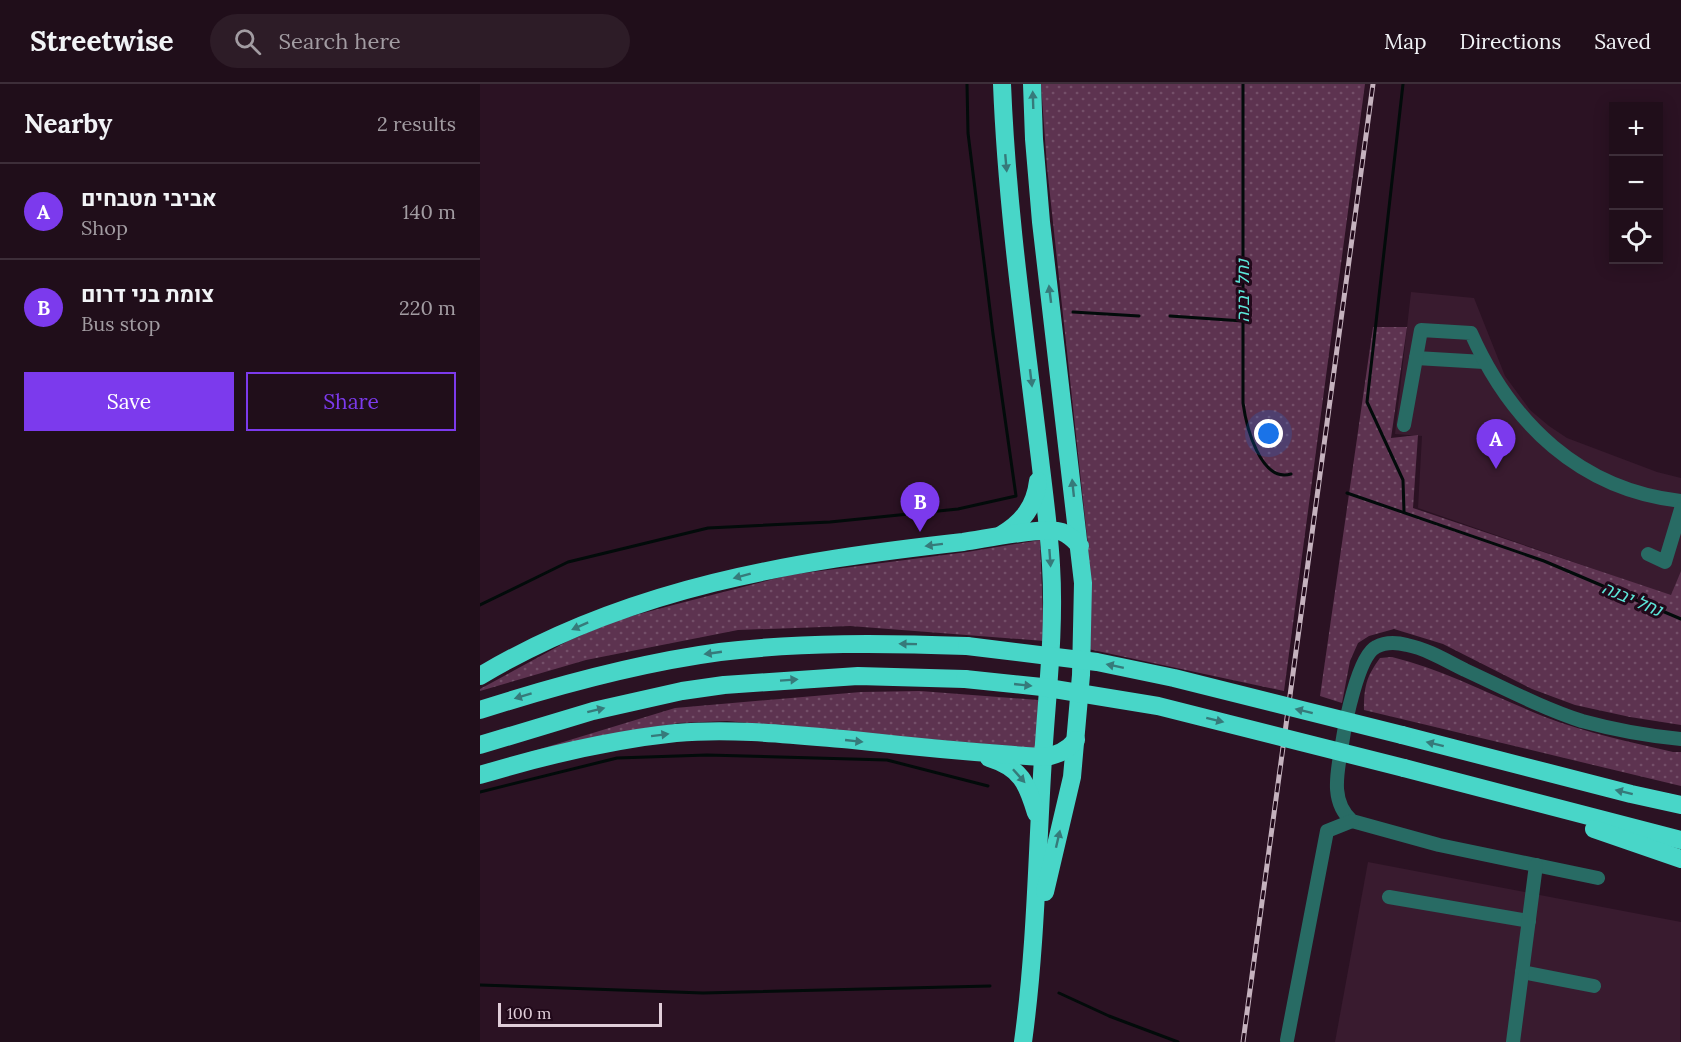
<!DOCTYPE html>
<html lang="en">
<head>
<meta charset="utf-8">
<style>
  body { margin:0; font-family:Lora,Heebo,serif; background:#2d1c27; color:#f1f3f6 }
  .controls { position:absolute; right:18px; top:18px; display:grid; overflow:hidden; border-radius:0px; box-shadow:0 3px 15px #0003 }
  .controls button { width:54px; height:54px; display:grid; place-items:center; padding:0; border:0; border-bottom:2px solid #3d2e39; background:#200e1a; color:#f1f3f6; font:30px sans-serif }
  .scale { position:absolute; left:18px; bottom:15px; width:164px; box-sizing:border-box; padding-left:6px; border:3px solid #e0ced9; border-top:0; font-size:16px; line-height:21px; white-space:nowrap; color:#e0ced9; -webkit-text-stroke:4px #21091a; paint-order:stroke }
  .you { position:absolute; left:789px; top:350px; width:21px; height:21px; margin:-15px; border:4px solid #fff; border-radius:50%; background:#1a73e8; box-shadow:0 0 0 9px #1a73e833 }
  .badge { display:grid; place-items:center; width:39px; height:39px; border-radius:50%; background:#7c3aed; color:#fff; font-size:20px; font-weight:700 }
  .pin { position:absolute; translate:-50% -50px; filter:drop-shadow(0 2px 3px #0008) }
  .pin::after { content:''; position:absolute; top:32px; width:21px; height:18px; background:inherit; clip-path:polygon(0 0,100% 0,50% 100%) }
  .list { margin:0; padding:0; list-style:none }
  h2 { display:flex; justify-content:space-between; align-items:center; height:78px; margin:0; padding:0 24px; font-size:26px }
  h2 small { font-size:20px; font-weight:400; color:#a29ca2 }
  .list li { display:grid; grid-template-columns:39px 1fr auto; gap:18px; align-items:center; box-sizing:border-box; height:96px; padding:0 24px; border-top:2px solid #3d2e39 }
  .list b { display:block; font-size:22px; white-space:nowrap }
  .list p { margin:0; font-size:20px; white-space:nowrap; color:#a29ca2 }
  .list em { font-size:20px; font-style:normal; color:#a29ca2 }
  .actions { display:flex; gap:12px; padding:18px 24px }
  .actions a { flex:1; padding:14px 0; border:2px solid #7c3aed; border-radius:0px; text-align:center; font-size:21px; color:#7c3aed }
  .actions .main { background:#7c3aed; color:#fff }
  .icon { flex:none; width:33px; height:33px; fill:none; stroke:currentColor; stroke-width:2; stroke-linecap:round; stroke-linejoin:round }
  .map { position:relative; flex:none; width:1201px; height:958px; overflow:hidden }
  header { display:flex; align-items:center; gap:36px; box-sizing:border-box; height:84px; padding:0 30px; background:#200e1a; border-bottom:2px solid #3d2e39 }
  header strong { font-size:28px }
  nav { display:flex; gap:33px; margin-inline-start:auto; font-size:21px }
  .search { width:420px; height:54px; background:#2d1c27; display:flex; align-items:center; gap:15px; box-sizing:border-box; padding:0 21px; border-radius:33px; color:#a29ca2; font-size:22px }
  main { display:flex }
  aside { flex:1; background:#200e1a }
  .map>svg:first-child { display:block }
  .built { fill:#391b2f }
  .grass { fill:url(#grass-dots) }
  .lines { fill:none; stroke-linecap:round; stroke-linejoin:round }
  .stream { stroke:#020b0a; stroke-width:3 }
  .minor { stroke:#286b64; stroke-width:14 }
  .highway { stroke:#48d6c8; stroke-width:18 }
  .rail-casing { stroke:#c5b2be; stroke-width:5 }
  .rail { stroke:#21091a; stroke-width:3; stroke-dasharray:9; stroke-linecap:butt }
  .highway-bridge { stroke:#48d6c8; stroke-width:18 }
  .oneway { fill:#367a7a }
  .labels { text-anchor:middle; stroke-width:6; stroke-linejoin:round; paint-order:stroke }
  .water-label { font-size:18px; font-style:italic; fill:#5ce6d9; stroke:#21091a }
</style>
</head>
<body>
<header>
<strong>Streetwise</strong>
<div class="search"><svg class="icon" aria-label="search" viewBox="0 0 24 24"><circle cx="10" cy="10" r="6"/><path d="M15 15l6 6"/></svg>Search here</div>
<nav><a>Map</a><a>Directions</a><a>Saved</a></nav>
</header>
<main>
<aside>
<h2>Nearby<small>2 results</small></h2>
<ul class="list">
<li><span class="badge">A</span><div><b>אביבי מטבחים</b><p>Shop</p></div><em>140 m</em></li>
<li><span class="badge">B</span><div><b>צומת בני דרום</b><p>Bus stop</p></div><em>220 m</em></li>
</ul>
<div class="actions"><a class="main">Save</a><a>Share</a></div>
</aside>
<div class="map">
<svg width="1201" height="958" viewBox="0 0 1201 958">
  <defs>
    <pattern id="grass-dots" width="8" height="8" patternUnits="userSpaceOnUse" patternTransform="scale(1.5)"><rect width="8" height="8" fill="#5d3350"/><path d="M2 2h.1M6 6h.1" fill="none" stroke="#744f69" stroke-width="1.8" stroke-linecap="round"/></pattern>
  </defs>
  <rect width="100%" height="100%" fill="#2b1223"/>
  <g class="built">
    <path d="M931,208L994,214L1025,292L1050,326L1069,342L1087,354L1177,388L1201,394V488L1191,512L938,424L942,352L915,350Z"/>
    <path d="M888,778L1201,838L1200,958H855Z"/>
  </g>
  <g class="grass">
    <path d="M561,0H885L804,607L608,565V462L567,83Z"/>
    <path d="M893,243H927L911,354L938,351L933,424L1191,511L1201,487V641L1150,633L1095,621L1052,605L963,560L914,545L889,552L878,559L870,577L862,619L840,612Z"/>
    <path d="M560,456L564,557L370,542L258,546L106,576L0,607V605L88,557L137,536L197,520L309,491L487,468Z"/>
    <path d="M912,573C965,586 1015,613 1065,633C1107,649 1150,658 1193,668H1201V702L884,626C884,603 886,593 900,574Z"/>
    <path d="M440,607L558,616L559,665L247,637L198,639L11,680L195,624L381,608Z"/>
  </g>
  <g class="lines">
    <g class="stream">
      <path d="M763,0V319C766,341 780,399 811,390"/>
      <path d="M923,0L887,318L923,396L924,428"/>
      <path d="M593,228L659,232"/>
      <path d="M690,232L763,237"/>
      <path d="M867,409L1064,477L1201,535"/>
      <path d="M0,521L88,478L228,444L350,438L478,425L536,412L513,250L488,49L487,0"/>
      <path d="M0,708L137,674L227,671L407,676L508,702"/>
      <path d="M0,901L223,909L510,902"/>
      <path d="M579,909L629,932L698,958"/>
    </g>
    <g class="minor">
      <path d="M936,274L1004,278"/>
      <path d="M924,341L941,246L991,249C1031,339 1100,406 1201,417"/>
      <path d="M1168,470L1185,478L1201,425"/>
      <path d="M1118,794L959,761L872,737C849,717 858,686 862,660C865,640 878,572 896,563C905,558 916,558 927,561C947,565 967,577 985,586C1024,604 1062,624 1102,637C1135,646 1168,652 1201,655"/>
      <path d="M909,813L1049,837"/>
      <path d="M1042,888L1114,902"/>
      <path d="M807,956L847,747L872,737"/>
      <path d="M1033,958L1056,781"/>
    </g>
    <g class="highway">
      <path d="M522,0C527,126 545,250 560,375C564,410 569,445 571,481C575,546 567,609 563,674C557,769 556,863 543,958"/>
      <path d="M552,0L554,55L561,138L603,499L601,591L592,693L565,808"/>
      <path d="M521,451C543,438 555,422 558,397"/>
      <path d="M0,592C149,503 313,477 483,458C505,455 565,442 582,448C590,451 594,456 600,462"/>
      <path d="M0,626C78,601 158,579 240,568C322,558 405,559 487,562"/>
      <path d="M922,651L1151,710L1201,721"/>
      <path d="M0,661L113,627L202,607L244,601L378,592L485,595"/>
      <path d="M509,674C541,684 547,699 556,729"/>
      <path d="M924,684L1201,756"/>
      <path d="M0,691C63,672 129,656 196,649C255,644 314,651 373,656C436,663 500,669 563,673C577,672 587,667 596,656"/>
      <path d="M1114,745L1201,775"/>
    </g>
    <g class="rail-casing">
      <path id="rail" d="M763,958L893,0"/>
    </g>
    <use href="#rail" class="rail"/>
    <g class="highway-bridge">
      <path d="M487,562L617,578L694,594L922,651"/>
      <path d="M485,595L562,603L678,622L924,684"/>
    </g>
  </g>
  <defs><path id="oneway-solid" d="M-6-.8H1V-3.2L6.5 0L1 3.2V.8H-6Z" transform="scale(1.5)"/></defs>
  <g class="oneway">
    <use href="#oneway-solid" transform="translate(553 16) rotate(-92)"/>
    <use href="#oneway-solid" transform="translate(526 79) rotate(85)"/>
    <use href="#oneway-solid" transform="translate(570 210) rotate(-97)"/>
    <use href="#oneway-solid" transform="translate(551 294) rotate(83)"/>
    <use href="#oneway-solid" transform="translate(593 404) rotate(-96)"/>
    <use href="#oneway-solid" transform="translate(454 461) rotate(173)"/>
    <use href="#oneway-solid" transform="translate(570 474) rotate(86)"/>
    <use href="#oneway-solid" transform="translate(262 492) rotate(165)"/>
    <use href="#oneway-solid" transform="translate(100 542) rotate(156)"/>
    <use href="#oneway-solid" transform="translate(428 560) rotate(-179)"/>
    <use href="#oneway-solid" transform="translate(233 569) rotate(172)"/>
    <use href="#oneway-solid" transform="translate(635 582) rotate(-168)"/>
    <use href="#oneway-solid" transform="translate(309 596) rotate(-4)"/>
    <use href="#oneway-solid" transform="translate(543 601) rotate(6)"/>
    <use href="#oneway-solid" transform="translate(43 612) rotate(163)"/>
    <use href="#oneway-solid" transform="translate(116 626) rotate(-14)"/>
    <use href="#oneway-solid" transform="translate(824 627) rotate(-166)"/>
    <use href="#oneway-solid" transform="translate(735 636) rotate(14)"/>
    <use href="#oneway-solid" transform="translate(180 651) rotate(-7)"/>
    <use href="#oneway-solid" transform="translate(374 657) rotate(6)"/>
    <use href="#oneway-solid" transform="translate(955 660) rotate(-166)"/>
    <use href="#oneway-solid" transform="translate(539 692) rotate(48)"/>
    <use href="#oneway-solid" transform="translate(1144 708) rotate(-166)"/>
    <use href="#oneway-solid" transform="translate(578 755) rotate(-77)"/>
  </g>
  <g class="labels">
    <g class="water-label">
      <text transform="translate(763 207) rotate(-90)" y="6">נחל יבנה</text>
      <text transform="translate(1152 515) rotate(23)" y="6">נחל יבנה</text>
    </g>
  </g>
</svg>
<div class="controls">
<button>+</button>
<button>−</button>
<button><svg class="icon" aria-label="locate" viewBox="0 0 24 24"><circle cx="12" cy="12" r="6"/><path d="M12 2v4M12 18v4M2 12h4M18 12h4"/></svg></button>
</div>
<div class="scale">100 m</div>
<div class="you"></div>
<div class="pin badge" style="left:1016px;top:385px">A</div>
<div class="pin badge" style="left:440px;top:448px">B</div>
</div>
</main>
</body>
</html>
